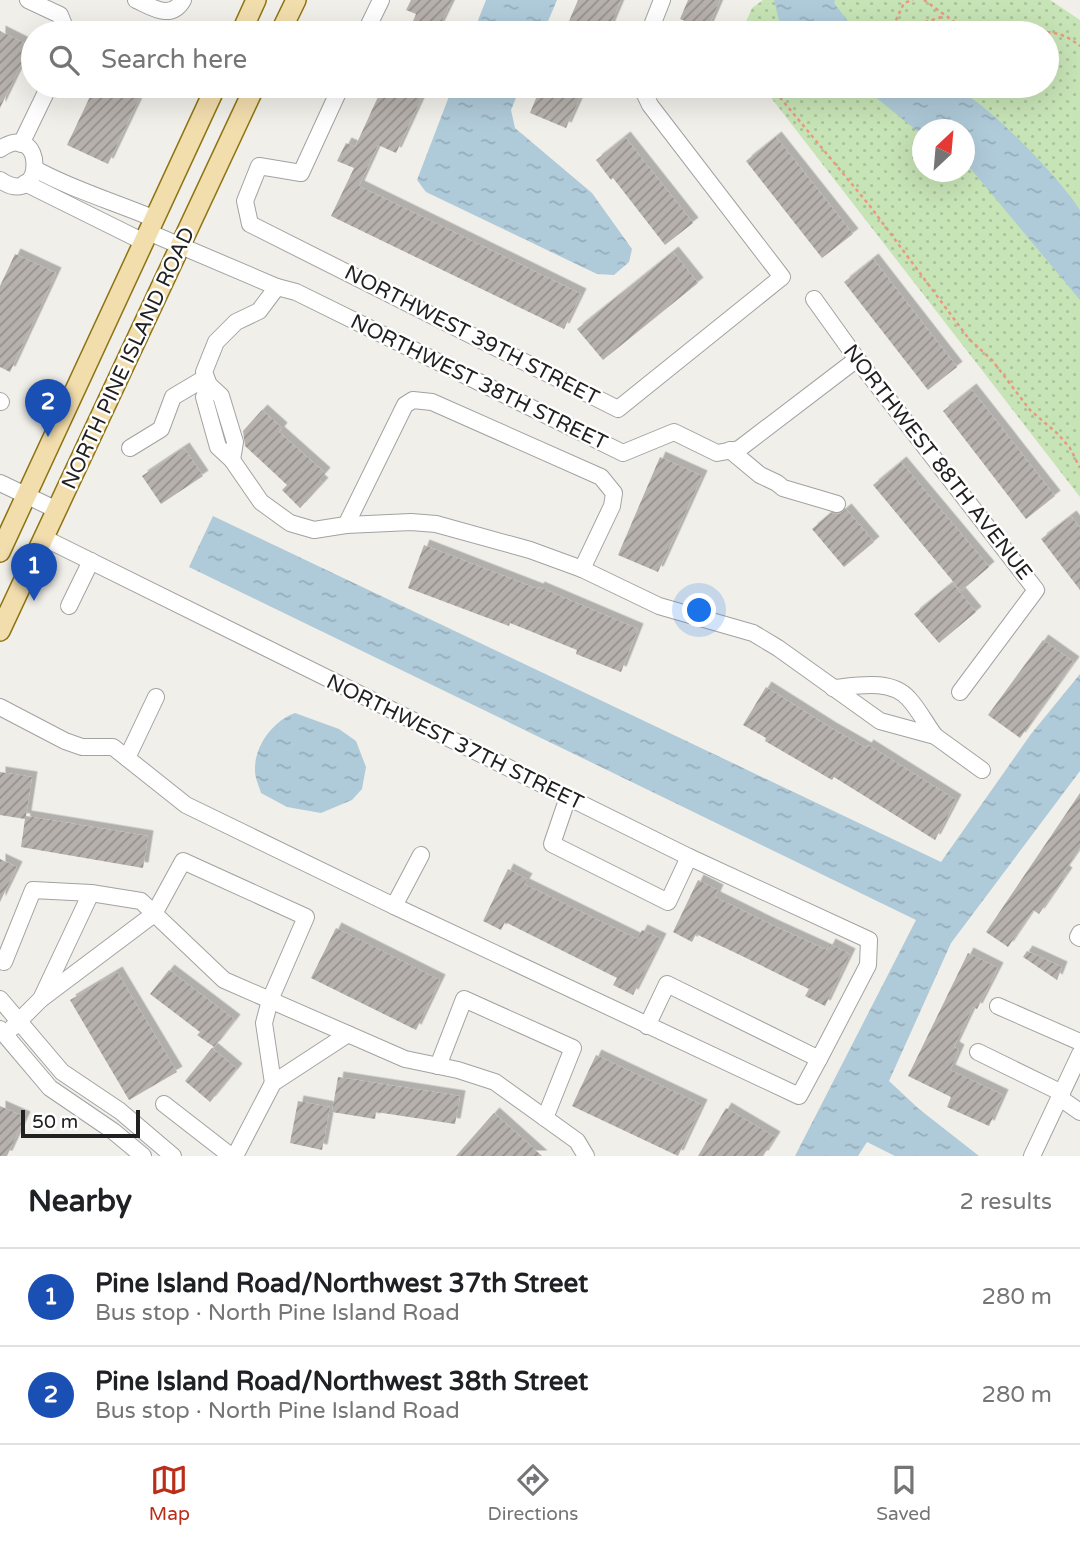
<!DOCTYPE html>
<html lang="en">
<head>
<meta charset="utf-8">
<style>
  body { margin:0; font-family:"Varela Round",sans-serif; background:#f6f6f6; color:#202124 }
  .compass { position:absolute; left:912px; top:119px; width:63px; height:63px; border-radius:50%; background:#fff; box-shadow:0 7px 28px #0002; rotate:26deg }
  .scale { position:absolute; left:21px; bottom:18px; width:119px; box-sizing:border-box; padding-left:7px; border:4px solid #212121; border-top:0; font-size:19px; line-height:24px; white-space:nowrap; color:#212121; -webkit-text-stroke:5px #fff; paint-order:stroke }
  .you { position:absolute; left:700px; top:611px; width:24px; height:24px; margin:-18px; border:5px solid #fff; border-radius:50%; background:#1a73e8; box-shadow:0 0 0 10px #1a73e833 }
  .badge { display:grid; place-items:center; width:46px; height:46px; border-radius:50%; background:#bb2d18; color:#fff; font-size:23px; font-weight:700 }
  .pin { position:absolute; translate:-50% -58px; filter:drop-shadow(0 2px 4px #0008) }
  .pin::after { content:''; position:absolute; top:37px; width:24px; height:21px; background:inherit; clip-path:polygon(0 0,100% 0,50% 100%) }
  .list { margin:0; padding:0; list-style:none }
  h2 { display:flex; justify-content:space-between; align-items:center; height:91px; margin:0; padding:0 28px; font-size:30px }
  h2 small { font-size:23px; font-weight:400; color:#757577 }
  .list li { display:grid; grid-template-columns:46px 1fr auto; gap:21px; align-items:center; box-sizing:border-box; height:98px; padding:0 28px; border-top:2px solid #e0e0e0 }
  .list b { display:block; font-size:26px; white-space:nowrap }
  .list p { margin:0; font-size:23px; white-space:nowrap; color:#757577 }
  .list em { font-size:23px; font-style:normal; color:#757577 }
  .icon { flex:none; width:38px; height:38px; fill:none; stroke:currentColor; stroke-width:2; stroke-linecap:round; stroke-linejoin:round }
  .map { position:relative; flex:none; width:1080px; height:1156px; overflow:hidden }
  .search { position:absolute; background:#fff; box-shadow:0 7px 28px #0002; left:21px; right:21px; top:21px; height:77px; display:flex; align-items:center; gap:18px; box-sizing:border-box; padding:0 24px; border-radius:38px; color:#757577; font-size:26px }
  .sheet { height:287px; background:#fff }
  nav { display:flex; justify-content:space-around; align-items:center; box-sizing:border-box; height:98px; border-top:2px solid #e0e0e0; background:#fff; font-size:19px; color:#757577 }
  nav a { display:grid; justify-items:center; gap:4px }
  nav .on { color:#bb2d18 }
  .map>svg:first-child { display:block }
  .grass { fill:url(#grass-dots); fill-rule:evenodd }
  .water { fill:url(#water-ripples) }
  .building { fill:url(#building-hatch); filter:url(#shadow) }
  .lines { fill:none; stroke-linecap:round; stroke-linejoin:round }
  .minor-casing { stroke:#a2a2a2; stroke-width:18 }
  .major-casing { stroke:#8d7412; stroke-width:22 }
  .path { stroke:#ea9981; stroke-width:2.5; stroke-dasharray:3.5 3.5; stroke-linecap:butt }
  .minor { stroke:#fff; stroke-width:16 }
  .major { stroke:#f2ddad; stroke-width:19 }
  .labels { text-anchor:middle; stroke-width:5; stroke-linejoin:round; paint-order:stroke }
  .street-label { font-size:21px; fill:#212121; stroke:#fff }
</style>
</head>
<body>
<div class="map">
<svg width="1080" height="1156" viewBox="0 0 1080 1156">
  <defs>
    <pattern id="grass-dots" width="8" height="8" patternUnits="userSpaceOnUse" patternTransform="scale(1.75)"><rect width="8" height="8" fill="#c7e4b6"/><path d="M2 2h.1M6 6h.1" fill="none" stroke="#abc39c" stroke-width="1.8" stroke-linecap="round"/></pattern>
    <pattern id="water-ripples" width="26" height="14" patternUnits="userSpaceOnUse" patternTransform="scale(1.75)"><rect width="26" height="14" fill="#afcad9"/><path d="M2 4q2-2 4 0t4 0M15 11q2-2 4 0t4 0" fill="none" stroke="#96adba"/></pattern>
    <pattern id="building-hatch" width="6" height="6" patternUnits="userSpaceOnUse" patternTransform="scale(1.75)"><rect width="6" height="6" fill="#b6b1ac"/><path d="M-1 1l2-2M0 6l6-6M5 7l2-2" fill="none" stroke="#94908c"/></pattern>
    <filter id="shadow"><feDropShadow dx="5.5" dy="-5.5" stdDeviation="0" flood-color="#0004"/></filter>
  </defs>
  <rect width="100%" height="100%" fill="#f1efe9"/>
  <path class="grass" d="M763,0H1050L1080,20V497L762,86H1047V33H741L752,8ZM922,130H964V172H922Z"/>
  <g class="water">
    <path d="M486,0H557L543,33H473Z"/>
    <path d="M774,0H835L834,3L854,29L862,33H782Z"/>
    <path d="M453,86H521L511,110L515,128L592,193L632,249L629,262L614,275L597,274L426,192L417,180Z"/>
    <path d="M862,86C878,86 943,82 953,87C987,102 1060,178 1080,210V300L965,162L964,130H922V135Z"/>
    <path d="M213,516L941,862L1031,734L1080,674V771L951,943L889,1081L919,1109L979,1156H895L867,1142L858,1156H795L916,920L189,567Z"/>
    <path d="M295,713L339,729L356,741L366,767L362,789L352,800L321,813L287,807L261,793C259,786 255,778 255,771C254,746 273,721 295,713Z"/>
  </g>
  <g class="building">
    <path d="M411,0H452L436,33H408L416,14L406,10Z"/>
    <path d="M578,0H621L607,33H564Z"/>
    <path d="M688,0H720L707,30L680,19Z"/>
    <path d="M0,31L30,46L0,108Z"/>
    <path d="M95,86H145L108,164L67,145Z"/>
    <path d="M383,86H427L396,153L378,145L359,186L581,294L564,329L331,216L354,168L337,161L346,143L355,147Z"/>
    <path d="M541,86H585L566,128L530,113Z"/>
    <path d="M625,137L693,223L665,245L613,178L611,180L596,160Z"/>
    <path d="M776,137L853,234L822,258L746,161Z"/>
    <path d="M673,252L698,283L603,360L577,329Z"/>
    <path d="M15,254L56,273L10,372L0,367V286Z"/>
    <path d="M873,259L957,367L928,390L844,282Z"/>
    <path d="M971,389L1055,496L1026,519L943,411Z"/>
    <path d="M262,410L282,428L279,432L325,473L319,480L323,483L300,508L282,490L287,485L245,446L243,431Z"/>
    <path d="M184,448L203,476L161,504L142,476Z"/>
    <path d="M660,457L702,476L658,572L618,555Z"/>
    <path d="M901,462L989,567L961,591L873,485Z"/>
    <path d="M846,509L874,542L844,567L812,529L831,513L840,514Z"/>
    <path d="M1071,516L1080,528V590L1041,539Z"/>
    <path d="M424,545L538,589L539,587L638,629L621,672L576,654L577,650L510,623L509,626L408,588Z"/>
    <path d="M952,583L976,612L939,643L914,614Z"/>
    <path d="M1043,640L1074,662L1020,738L988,715Z"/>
    <path d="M766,687L831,728L866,748L868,745L956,800L935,840L834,777L832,780L765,741L766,738L743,725Z"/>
    <path d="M0,772L32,777L26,816L148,836L143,868L21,847L25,819L0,815Z"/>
    <path d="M1080,793V848L1064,871L1067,873L1039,914L1033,910L1008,947L986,932Z"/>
    <path d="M0,859L17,867L0,902Z"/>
    <path d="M508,869L527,879L524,884L637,939L642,930L661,939L633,995L613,985L617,978L505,922L501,930L483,921Z"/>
    <path d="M698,880L718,890L715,897L772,925L827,950L830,944L850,954L825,1006L805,996L809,989L742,956L696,934L692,942L673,932Z"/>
    <path d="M336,928L440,980L416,1030L311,978Z"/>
    <path d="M1027,951L1062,967L1057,980L1023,957Z"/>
    <path d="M968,953L998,968L977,1009L973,1007L954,1047L959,1050L950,1070L1003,1095L989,1126L947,1107L951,1097L908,1076Z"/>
    <path d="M169,970L235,1020L214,1047L197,1035L200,1032L150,994Z"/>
    <path d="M117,972L177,1072L129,1100L70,1000Z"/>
    <path d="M212,1048L237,1069L210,1102L185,1081Z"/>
    <path d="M596,1055L702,1105L678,1156L572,1106Z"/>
    <path d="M338,1077L460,1096L455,1124L376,1112L375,1119L332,1112Z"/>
    <path d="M298,1101L330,1107L322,1150L290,1143Z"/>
    <path d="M0,1106L25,1117L7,1156H0Z"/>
    <path d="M726,1108L775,1137L763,1156H698Z"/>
    <path d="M494,1113L542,1156H456Z"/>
  </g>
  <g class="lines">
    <g class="minor-casing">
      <g id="minor">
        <path d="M28,0L60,15L67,33"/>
        <path d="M136,0C152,7 171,21 183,0"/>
        <path d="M365,33L381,0"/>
        <path d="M649,33L662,0"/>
        <path d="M341,86L301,173L259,166L245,201L250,224L618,409L782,277L650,105L641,86"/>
        <path d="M21,144L49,86"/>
        <path d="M0,149C46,118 46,211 0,180"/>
        <path d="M35,169C73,190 115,202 155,219"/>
        <path d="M25,183L144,242"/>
        <path d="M148,232L277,287L296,292L623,453L674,432L717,453L739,449L857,359"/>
        <path d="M814,299L857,359L1036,590L960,692"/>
        <path d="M209,385L204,397L218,447L232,460L261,502L290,523L314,530L346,525L411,522L436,524L530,550L582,569L659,606L753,633L778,648L880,721L935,736L982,770"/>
        <path d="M0,401L1,402"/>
        <path d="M130,448L161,429L173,397L205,378"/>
        <path d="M730,450L760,475L777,483L783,488L837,504"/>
        <path d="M232,460L235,442L221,396L209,385L204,372L216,342L236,322L259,311L277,287"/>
        <path d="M0,483L57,510"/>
        <path d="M346,525L405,405L413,400L432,402L601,477L614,493L612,506L582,569"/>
        <path d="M44,538L689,857L869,940L868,965L819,1059L667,984L647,1026"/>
        <path d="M69,606L91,561"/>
        <path d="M833,688C856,686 891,678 909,699C919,710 926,724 935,736"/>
        <path d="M0,707L65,741L82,747H113L186,805L394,906L421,855"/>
        <path d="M127,758L156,697"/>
        <path d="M568,797L552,844L668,902L689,857"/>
        <path d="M394,906L799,1096L819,1059"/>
        <path d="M1080,933L1078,937L1080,938"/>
        <path d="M4,962L33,890L91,893L141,901L224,980L405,1059L458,1070L495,1082L577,1141L586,1156"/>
        <path d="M0,999L62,1072L120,1111L173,1156"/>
        <path d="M41,999L154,914L183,861L306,917L270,1000L264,1023L273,1083"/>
        <path d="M998,1006L1080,1042"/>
        <path d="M12,1028L41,999L91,893"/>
        <path d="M0,1029L50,1088L113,1131L143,1156"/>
        <path d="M978,1052L1062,1093"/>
        <path d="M438,1066L464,999L573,1048L545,1118"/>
        <path d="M1060,1098L1080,1112"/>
        <path d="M164,1104L231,1156"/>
        <path d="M235,1156L273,1083L348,1034"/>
        <path d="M1032,1156L1080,1054"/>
      </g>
    </g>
    <g class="major-casing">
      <g id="major">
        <path d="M241,33L256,0"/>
        <path d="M280,33L296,0"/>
        <path d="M0,552L216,86"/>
        <path d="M0,631L255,86"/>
      </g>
    </g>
    <g class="path">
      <path d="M924,0L970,33"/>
      <path d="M890,33L904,3L913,0"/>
      <path d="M907,33L922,23L945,16"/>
      <path d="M1026,33C1048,30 1063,32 1080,46"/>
      <path d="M774,86L773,89L870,206L969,339L992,360L1030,410L1058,434L1070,448L1080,468"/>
      <path d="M814,86C825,91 840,95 851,86"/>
    </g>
    <use href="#minor" class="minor"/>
    <use href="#major" class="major"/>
  </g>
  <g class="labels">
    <g class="street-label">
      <text transform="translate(472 335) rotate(27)" y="7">NORTHWEST 39TH STREET</text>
      <text transform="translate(128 358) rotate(-65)" y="7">NORTH PINE ISLAND ROAD</text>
      <text transform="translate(479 382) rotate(26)" y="7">NORTHWEST 38TH STREET</text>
      <text transform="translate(938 462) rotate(52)" y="7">NORTHWEST 88TH AVENUE</text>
      <text transform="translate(455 742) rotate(26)" y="7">NORTHWEST 37TH STREET</text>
    </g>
  </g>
</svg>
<svg class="compass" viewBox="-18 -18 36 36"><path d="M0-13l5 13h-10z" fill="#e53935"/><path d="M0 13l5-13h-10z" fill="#757577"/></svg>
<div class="scale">50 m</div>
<div class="you"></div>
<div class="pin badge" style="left:34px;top:601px;background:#1a4fb4">1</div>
<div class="pin badge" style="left:48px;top:437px;background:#1a4fb4">2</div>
<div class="search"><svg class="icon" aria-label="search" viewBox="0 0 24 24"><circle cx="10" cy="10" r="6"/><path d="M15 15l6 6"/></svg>Search here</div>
</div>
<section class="sheet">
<h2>Nearby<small>2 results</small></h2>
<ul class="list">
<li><span class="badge" style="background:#1a4fb4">1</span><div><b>Pine Island Road/Northwest 37th Street</b><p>Bus stop · North Pine Island Road</p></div><em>280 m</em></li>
<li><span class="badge" style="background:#1a4fb4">2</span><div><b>Pine Island Road/Northwest 38th Street</b><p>Bus stop · North Pine Island Road</p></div><em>280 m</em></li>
</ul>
</section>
<nav>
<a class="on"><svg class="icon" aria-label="map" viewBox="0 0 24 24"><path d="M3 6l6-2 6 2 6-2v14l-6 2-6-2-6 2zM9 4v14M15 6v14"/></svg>Map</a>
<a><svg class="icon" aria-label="directions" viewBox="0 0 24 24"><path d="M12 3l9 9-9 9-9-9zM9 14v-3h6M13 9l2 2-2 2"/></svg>Directions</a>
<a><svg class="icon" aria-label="saved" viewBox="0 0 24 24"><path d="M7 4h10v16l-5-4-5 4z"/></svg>Saved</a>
</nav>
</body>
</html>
